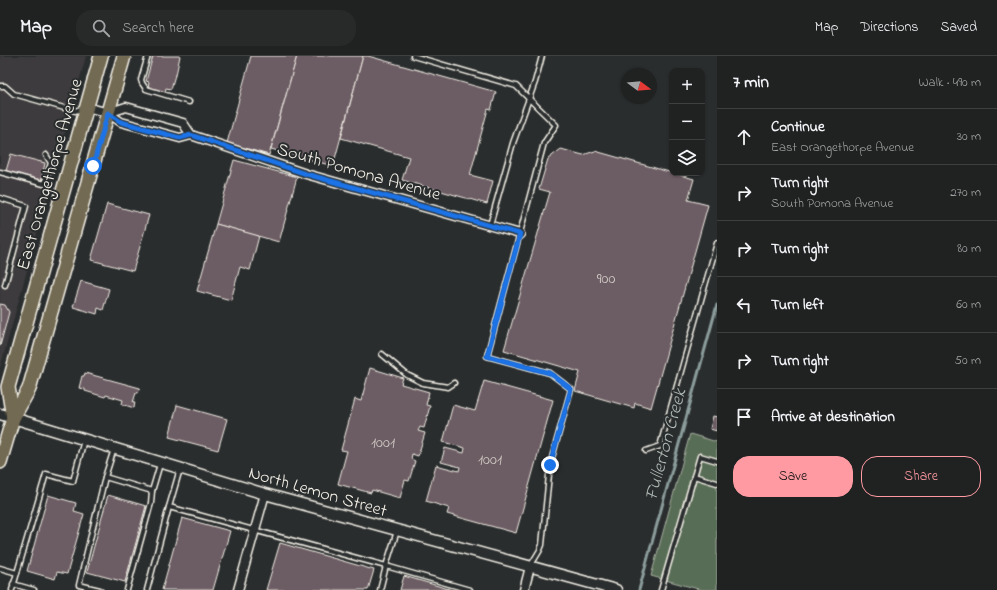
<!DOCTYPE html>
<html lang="en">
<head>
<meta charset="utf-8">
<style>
  body { margin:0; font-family:"Indie Flower",sans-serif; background:#282a2a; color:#f1f3f6 }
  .controls { position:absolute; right:12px; top:12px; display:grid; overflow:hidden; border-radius:8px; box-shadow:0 1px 3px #0004 }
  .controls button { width:36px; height:36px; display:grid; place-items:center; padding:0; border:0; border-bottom:1px solid #3d3f40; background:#202222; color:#f1f3f6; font:20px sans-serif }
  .compass { position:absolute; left:621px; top:12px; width:36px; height:36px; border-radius:50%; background:#202222; box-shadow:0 1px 3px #0004; rotate:106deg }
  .stop { position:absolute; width:12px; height:12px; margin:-9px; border:3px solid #1a73e8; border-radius:50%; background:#fff }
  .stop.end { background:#1a73e8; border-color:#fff; box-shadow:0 1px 4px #0008 }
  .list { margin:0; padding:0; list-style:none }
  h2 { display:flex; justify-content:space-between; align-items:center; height:52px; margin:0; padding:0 16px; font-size:17px }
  h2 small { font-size:13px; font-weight:400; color:#a2a4a5 }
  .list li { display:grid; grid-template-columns:26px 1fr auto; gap:12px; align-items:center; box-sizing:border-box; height:56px; padding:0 16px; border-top:1px solid #3d3f40 }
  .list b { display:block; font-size:15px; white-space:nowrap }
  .list p { margin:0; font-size:13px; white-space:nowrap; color:#a2a4a5 }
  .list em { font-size:13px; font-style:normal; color:#a2a4a5 }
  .actions { display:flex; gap:8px; padding:12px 16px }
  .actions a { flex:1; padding:9px 0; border:1px solid #ff9aa2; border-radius:16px; text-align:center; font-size:14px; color:#ff9aa2 }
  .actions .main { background:#ff9aa2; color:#111 }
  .icon { flex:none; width:22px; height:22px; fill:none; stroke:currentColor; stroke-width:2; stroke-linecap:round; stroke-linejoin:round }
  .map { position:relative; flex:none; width:717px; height:534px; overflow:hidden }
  header { display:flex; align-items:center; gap:24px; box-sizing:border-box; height:56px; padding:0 20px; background:#202222; border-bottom:1px solid #3d3f40 }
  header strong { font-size:19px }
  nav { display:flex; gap:22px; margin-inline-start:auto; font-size:14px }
  .search { width:280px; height:36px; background:#282a2a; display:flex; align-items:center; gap:10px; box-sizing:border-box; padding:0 14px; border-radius:16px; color:#a2a4a5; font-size:15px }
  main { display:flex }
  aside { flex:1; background:#202222 }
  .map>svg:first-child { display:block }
  .built { fill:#3e3b3e }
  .green { fill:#596d57; stroke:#a6afa0 }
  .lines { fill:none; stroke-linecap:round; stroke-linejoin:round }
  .stream { stroke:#8c9e9c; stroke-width:3 }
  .building { fill:#6c5b64; stroke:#f4f1e8 }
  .service-casing { stroke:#f4f1e8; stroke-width:7 }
  .minor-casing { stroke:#f4f1e8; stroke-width:11 }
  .tertiary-casing { stroke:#f4f1e8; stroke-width:13 }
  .primary-casing { stroke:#f4f1e8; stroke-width:16 }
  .service { stroke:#2a2d2e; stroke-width:4 }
  .minor { stroke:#2a2d2e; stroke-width:8 }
  .tertiary { stroke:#2a2d2e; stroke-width:10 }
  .primary { stroke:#736b52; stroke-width:13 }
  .route { stroke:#1a73e8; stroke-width:5 }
  .labels { text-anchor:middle; stroke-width:4; stroke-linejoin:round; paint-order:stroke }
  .number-label { font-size:16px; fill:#d2ccc7 }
  .street-label { font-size:18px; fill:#f4f1e8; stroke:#2a2d2e }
  .water-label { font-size:19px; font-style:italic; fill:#afb9b5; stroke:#2a2d2e }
</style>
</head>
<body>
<header>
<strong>Map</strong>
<div class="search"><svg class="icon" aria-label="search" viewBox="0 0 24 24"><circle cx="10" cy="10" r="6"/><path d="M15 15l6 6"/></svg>Search here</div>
<nav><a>Map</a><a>Directions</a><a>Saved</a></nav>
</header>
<main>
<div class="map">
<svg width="717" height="534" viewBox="0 0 717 534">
  <rect width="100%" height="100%" fill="#2a2d2e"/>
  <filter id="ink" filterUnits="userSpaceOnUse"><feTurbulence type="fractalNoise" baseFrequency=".025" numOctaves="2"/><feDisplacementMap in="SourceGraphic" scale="8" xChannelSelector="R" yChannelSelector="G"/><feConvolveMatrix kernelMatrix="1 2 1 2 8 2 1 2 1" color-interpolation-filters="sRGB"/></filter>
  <g filter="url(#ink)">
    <path class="built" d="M0,0H86L0,312Z"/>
    <path class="green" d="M690,378L717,386V534H702L651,520Z"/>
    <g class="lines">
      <path class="stream" d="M639,534L717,249"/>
    </g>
    <g class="building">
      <path d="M153,0H180L176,19H175L171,33L166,32L165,36L148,31L149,26L146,25Z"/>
      <path d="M251,0H297L269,99L227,87Z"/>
      <path d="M297,0H363L333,110L271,93Z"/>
      <path d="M363,0H368L496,36L491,54L488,53L470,119L493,125L487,148L402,124L409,101L341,82Z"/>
      <path d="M561,93L583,99L595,95L694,123L688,144L708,149L651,352L635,347L634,352L575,335L580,316L504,294L550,136L539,133L548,103Z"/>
      <path d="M11,98L45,107L41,125L6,115Z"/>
      <path d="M234,104L297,121L279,186L216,168Z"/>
      <path d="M107,148L149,159L133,215L91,204Z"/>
      <path d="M216,168L259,180L250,214L240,211L231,244L197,235Z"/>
      <path d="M81,225L109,233L103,254L98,252L97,258L73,251Z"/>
      <path d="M0,248L5,249L9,256L0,290Z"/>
      <path d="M370,312L403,322L401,328L429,336L426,349L430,350L424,372L420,371L418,375L425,377L418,400L412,398L411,403L415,405L409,425L405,424L400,442L372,434L371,437L338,428L347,395L341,394L355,343L361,345Z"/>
      <path d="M85,317L140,332L138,337H136L133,346H135L134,352L122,348L123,344L106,339L105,341L85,335V333L79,332L82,320H84Z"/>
      <path d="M484,325L553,344L516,477L447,458L449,452L426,445L436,409L459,415L460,411L441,406L445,392L464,397L465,392L443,386L453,349L475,355Z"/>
      <path d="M177,349L227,363L218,394L169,381Z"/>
      <path d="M713,360L717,361V375L710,373Z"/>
      <path d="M48,439L76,447L74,455L84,458L67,518L57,516L55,523L27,515Z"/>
      <path d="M108,439L146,450L125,526L87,516Z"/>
      <path d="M182,462L230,475L213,534H162Z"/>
      <path d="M280,487L374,514L368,534H266Z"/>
      <path d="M404,520L452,534H400Z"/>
    </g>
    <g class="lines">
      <g class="service-casing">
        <g id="service">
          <path d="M148,0L141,24L142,27L146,33L189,46"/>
          <path d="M413,0L516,30L556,69L544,87L487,300L550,317L571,333L550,409L542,489L540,494L531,509"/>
          <path d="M0,30H5L14,38L75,55L84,52"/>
          <path d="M0,116L44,128L51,107L46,99"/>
          <path d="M0,142L26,150L5,229"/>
          <path d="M490,169L513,87L535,26L542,0"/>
          <path d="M382,298L407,319L423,327L448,331L454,327"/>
          <path d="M114,393L105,421L152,435L160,408"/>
          <path d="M646,395L660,390L717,187"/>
          <path d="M180,413L169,451L386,510L397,475"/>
          <path d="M694,420L717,427"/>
          <path d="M0,512L17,517"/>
          <path d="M13,528L34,534"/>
          <path d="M12,534L46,418L73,425L84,384"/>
          <path d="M100,534L79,529L105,421"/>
          <path d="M127,534L151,447L152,435"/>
          <path d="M147,534L169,451"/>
          <path d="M380,534L386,510L470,534"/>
          <path d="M661,534L700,400L717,405"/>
        </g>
      </g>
      <g class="minor-casing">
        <g id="minor">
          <path d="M87,51L108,57L121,66L180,82L191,79L306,118L520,178"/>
          <path d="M108,57L126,51L183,67L191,79"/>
          <path d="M238,534L265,438"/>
          <path d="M524,534L530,511"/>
        </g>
      </g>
      <g class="tertiary-casing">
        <path id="tertiary" d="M0,358L265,438L616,534"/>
      </g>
      <g class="primary-casing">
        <g id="primary">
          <path d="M13,362L8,331L101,0"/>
          <path d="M0,406L13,362L29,333L124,0"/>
        </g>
      </g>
      <use href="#service" class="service"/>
      <use href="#minor" class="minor"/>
      <use href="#tertiary" class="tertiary"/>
      <use href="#primary" class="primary"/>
    </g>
  </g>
  <g class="lines" filter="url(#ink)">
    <path class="route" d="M93,110L108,57L121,66L180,82L191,79L306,118L520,178L487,300L550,317L571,333L550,409"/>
  </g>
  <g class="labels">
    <g class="number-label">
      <text x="606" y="227">900</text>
      <text x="383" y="391">1001</text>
      <text x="490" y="408">1001</text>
    </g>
    <g class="street-label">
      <text transform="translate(359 115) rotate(16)" y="6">South Pomona Avenue</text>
      <text transform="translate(49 118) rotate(-74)" y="6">East Orangethorpe Avenue</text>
      <text transform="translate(318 435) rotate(16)" y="6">North Lemon Street</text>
    </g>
    <g class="water-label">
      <text transform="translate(664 388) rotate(-75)" y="7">Fullerton Creek</text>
    </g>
  </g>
</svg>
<div class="controls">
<button>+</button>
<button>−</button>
<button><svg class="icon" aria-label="layers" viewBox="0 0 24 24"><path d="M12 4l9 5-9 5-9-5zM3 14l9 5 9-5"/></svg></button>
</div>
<svg class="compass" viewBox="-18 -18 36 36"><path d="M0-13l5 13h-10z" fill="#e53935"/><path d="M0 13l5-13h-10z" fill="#a2a4a5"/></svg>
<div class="stop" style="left:93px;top:110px"></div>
<div class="stop end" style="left:550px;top:409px"></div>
</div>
<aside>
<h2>7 min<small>Walk · 490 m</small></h2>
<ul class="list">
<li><svg class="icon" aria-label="ahead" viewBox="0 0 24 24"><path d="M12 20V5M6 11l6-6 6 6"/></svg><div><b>Continue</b><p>East Orangethorpe Avenue</p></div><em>30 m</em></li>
<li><svg class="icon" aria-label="right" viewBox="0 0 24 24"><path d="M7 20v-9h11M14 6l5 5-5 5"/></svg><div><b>Turn right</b><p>South Pomona Avenue</p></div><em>270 m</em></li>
<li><svg class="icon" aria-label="right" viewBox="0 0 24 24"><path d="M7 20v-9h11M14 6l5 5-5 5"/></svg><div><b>Turn right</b></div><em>80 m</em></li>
<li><svg class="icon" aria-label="left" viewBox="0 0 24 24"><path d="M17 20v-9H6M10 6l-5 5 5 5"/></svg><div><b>Turn left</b></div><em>60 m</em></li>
<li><svg class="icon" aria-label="right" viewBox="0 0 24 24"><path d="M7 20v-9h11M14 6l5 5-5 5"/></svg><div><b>Turn right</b></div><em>50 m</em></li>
<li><svg class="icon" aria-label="arrive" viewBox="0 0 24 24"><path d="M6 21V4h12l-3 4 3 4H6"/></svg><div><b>Arrive at destination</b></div></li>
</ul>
<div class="actions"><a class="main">Save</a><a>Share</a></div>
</aside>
</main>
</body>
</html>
